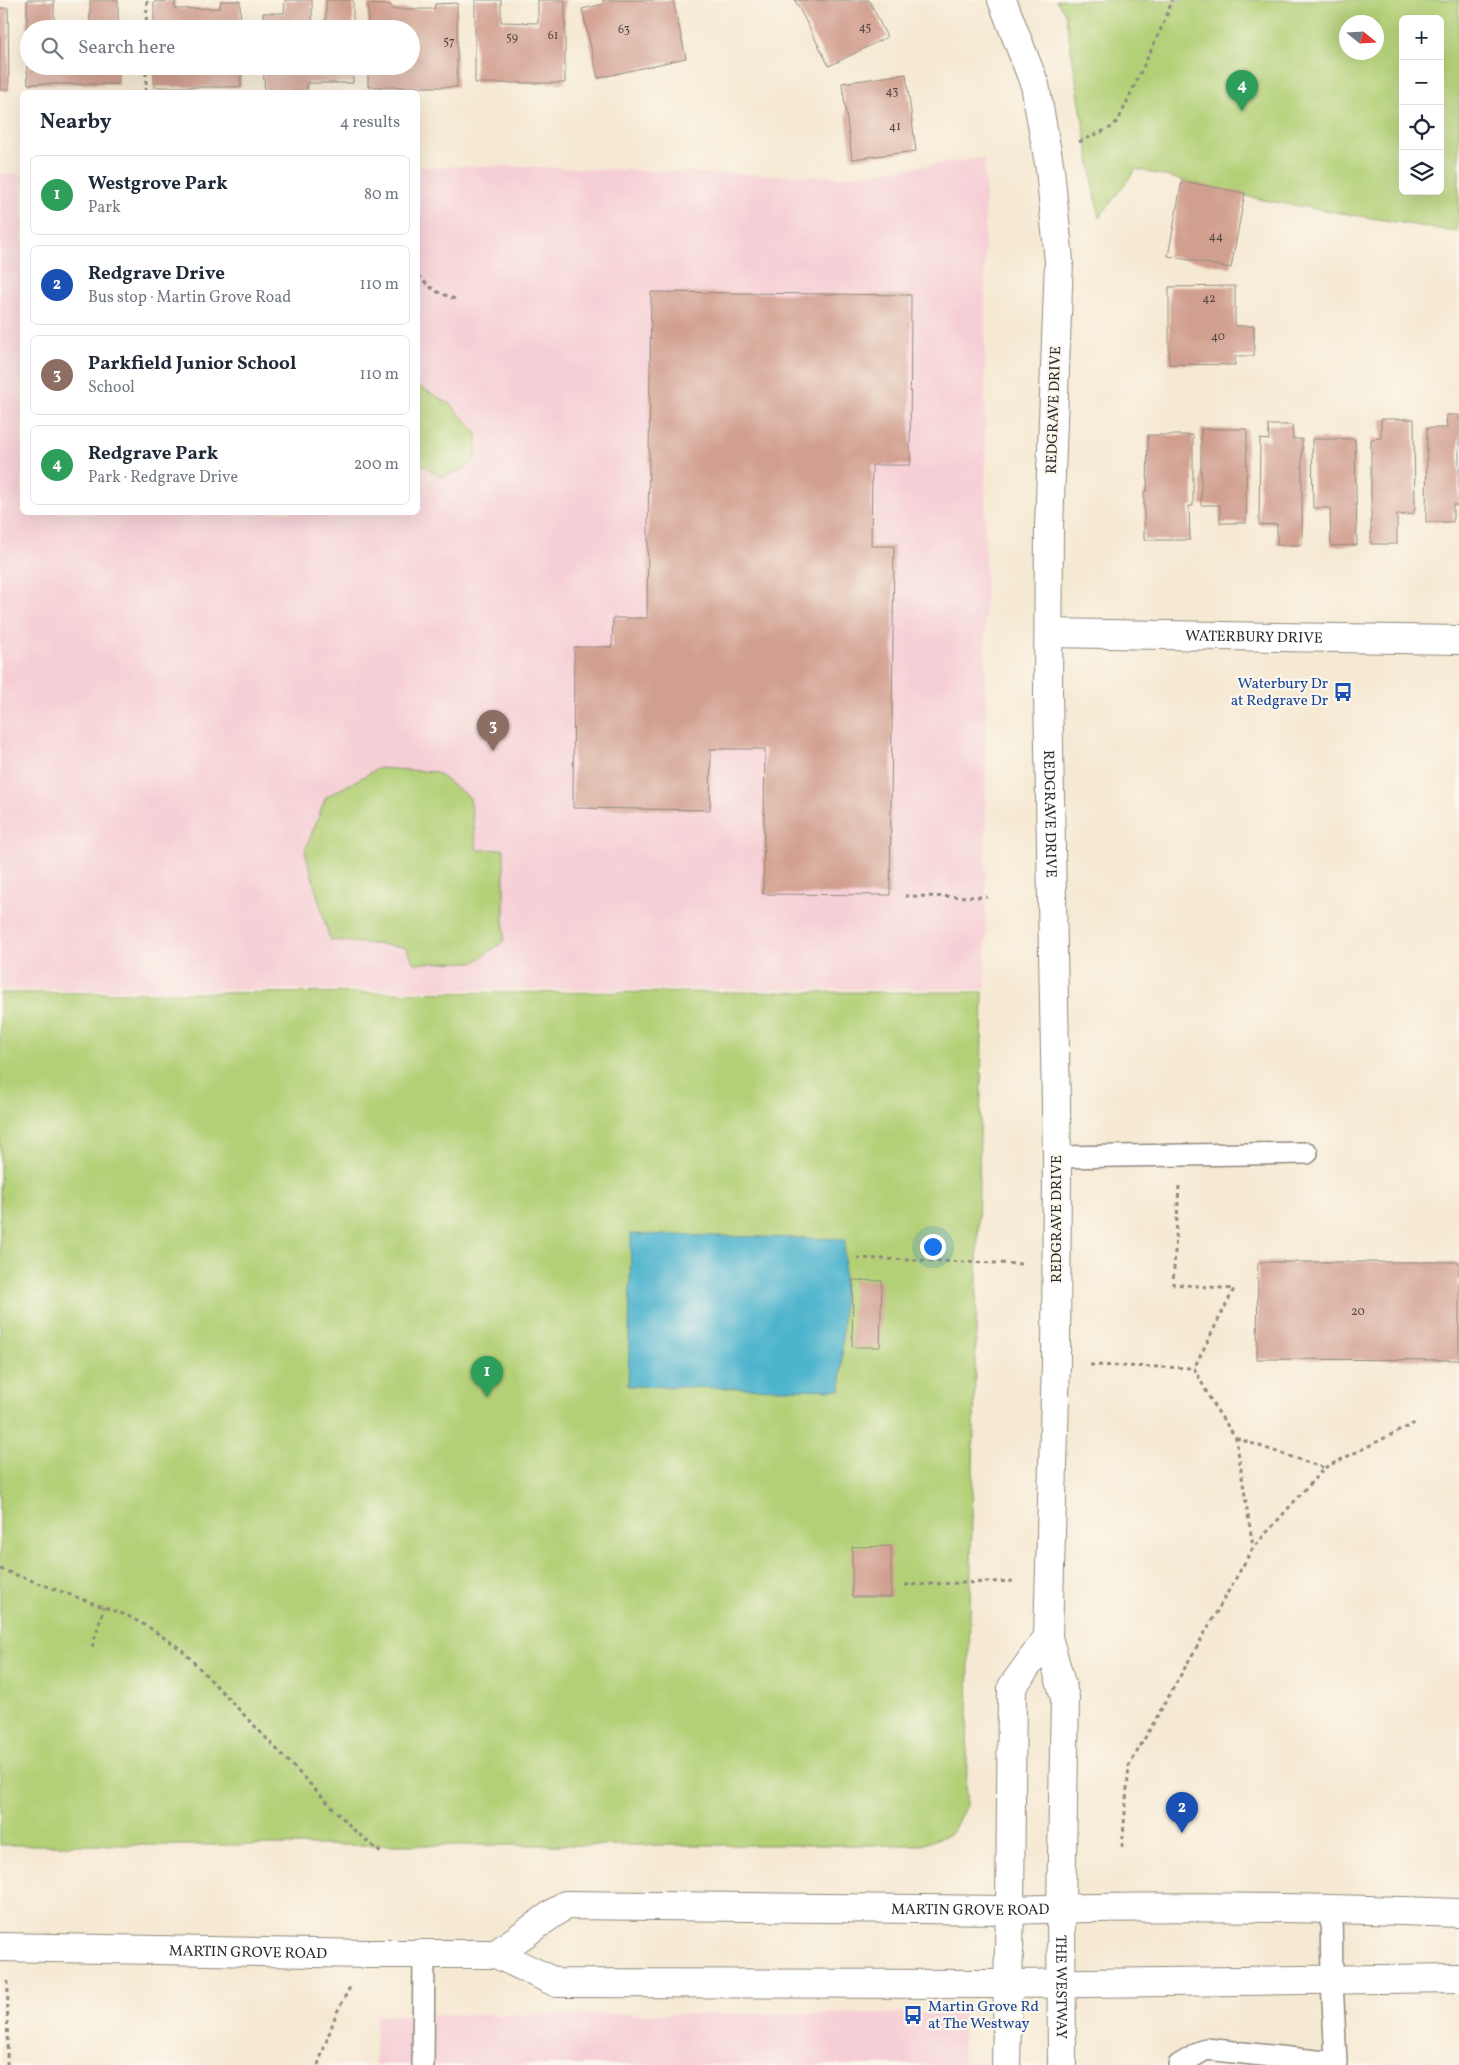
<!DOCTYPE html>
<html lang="en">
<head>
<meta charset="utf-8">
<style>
  body { margin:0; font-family:Vollkorn,serif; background:#f6f6f7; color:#1f2937 }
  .controls { position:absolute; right:15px; top:15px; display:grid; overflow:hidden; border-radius:8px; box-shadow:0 5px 20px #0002 }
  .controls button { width:45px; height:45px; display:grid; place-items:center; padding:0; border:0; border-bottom:1px solid #e0e1e3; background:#fff; color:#1f2937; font:25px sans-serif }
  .compass { position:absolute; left:1339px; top:15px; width:45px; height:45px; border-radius:50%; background:#fff; box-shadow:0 5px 20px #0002; rotate:108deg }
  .you { position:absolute; left:932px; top:1246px; width:18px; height:18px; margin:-12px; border:4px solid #fff; border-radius:50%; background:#1a73e8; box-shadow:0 0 0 8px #1a73e833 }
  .badge { display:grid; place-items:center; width:32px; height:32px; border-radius:50%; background:#d1495b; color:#fff; font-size:16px; font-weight:700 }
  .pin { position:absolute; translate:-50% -41px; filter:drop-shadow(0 1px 2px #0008) }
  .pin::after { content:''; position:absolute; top:26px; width:18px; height:15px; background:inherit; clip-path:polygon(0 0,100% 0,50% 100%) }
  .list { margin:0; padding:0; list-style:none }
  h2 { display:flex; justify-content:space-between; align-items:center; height:65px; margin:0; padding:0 20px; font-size:21px }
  h2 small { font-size:16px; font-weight:400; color:#747a83 }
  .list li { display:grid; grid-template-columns:32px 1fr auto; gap:15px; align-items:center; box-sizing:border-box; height:80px; margin:0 10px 10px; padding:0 10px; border:1px solid #e0e1e3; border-radius:8px }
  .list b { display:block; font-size:19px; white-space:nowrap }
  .list p { margin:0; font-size:16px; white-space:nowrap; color:#747a83 }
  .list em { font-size:16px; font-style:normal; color:#747a83 }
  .icon { flex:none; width:28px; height:28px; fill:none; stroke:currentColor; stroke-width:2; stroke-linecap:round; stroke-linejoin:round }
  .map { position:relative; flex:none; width:1459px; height:2065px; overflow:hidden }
  .search { position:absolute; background:#fff; box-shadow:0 5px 20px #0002; left:20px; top:20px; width:400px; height:55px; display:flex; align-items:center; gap:12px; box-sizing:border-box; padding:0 18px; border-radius:28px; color:#747a83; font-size:19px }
  .panel { position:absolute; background:#fff; box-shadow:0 5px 20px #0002; left:20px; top:90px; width:400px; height:425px; border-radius:8px }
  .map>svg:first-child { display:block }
  .built { fill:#f6cfd6 }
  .green { fill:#b3d077; stroke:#6f7e51; fill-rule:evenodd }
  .water { fill:#4eb4cd; stroke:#3c707c }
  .building { fill:#d19f8f }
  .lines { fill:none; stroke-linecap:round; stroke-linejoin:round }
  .service-casing { stroke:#908a7f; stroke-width:24 }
  .minor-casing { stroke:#908a7f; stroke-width:30 }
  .secondary-casing { stroke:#908a7f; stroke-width:30 }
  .path { stroke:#908a7f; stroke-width:3; stroke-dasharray:4 4; stroke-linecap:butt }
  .service { stroke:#fff; stroke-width:21 }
  .minor { stroke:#fff; stroke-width:28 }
  .secondary { stroke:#fff; stroke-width:28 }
  .labels { text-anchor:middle; stroke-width:4.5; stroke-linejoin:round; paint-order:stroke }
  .number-label { font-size:12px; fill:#544844 }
  .street-label { font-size:15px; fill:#2b2b2b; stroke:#fbf7ec }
  .transit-label { font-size:15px; fill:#164399; stroke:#fbf7ec; text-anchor:end }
</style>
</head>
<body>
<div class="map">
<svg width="1459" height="2065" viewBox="0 0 1459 2065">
  <rect width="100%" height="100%" fill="#fbf7ec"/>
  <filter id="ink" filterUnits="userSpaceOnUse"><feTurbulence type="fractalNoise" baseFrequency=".02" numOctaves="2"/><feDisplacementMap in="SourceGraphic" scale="10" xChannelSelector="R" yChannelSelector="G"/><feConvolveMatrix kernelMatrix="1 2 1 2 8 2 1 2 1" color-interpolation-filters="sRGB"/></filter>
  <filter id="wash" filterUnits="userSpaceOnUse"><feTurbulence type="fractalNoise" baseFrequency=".0096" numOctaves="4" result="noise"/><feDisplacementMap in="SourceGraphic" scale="20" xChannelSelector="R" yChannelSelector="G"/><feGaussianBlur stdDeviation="1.12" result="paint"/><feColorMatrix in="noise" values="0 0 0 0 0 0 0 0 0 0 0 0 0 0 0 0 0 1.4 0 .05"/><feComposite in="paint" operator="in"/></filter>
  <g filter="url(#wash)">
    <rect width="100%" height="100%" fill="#f6e9d3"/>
    <g class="built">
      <path d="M985,158L986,989L0,990V174H22V512H418V167L506,166L839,177Z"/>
      <path d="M963,2013L962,2065H375L376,2015Z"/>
    </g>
    <g class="green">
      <path d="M1056,0H1459V226L1456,232L1263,200L1136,169L1099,218L1065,13ZM1403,19H1440V191H1403ZM1346,22H1376V52H1346Z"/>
      <path d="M418,386L450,404L477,433L476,458L464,469L441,477L418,462Z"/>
      <path d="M379,768L435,772L470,798L477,850L504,849V941L475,962L415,963L405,947L330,940L305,851L326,797Z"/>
      <path d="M983,992L966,1805L952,1833L922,1845H0V993Z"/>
    </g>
    <path class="water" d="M631,1234L845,1239L841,1390L628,1386Z"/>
    <g id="blocks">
      <g class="building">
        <path d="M27,0H54V23H90V0H118V29H27Z"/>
        <path d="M285,0H312V22H326V0H353V29H263V13H284Z"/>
        <path d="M475,0H501V22L538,23V0H565V83H475Z"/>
        <path d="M603,0H673L686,58L598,78L582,9L604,4Z"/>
        <path d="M795,0H869L887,37L829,66Z"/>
        <path d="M175,1V9L220,8L221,1H240L241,29H154V2Z"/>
        <path d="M457,3V87H368V66H411V29H368V4L391,5L392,9H434L435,4Z"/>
        <path d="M0,8H8L9,90H0Z"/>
        <path d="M27,66H118V84H28Z"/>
        <rect x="154" y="66" width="87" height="21"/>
        <path d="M263,66H353V83H307V92H265Z"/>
        <path d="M906,74L916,151L852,159L842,83Z"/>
        <path d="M1182,181L1245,193L1231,268L1168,256Z"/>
        <path d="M1235,286V326H1254V356H1235V365L1169,364V287Z"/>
        <path d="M651,292L911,295L910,465H872L871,546H894L890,895L763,894L765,749H711L710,810L573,808L574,647H612L613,618H647Z"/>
        <path d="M1446,415H1459V505H1453V522H1426L1427,428H1447Z"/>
        <path d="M1381,419H1414L1415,507L1413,514L1397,515V544H1371V439L1381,438Z"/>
        <path d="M1268,425H1292L1293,439H1302V545H1277V524L1259,525L1260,439L1269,440Z"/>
        <path d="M1201,429H1247L1246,523H1220V505H1201Z"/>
        <path d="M1148,435H1193V506H1189L1190,540H1144V491H1147Z"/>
        <path d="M1312,439H1355L1357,545L1331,546L1330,508H1313Z"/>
        <path d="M1258,1262H1459V1360L1257,1359Z"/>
        <path d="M853,1280L882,1281L880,1347H852Z"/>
        <path d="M891,1546V1597H852V1547Z"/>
      </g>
    </g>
  </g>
  <g filter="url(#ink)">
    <use href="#blocks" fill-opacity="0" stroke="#908a7f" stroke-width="1"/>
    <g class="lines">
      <g class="service-casing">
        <g id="service">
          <path d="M1057,1157L1307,1153"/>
          <path d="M423,2065L424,1954"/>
          <path d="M1179,2065L1206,2049L1336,2063L1332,1980L1331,1908"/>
        </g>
      </g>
      <g class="minor-casing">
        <g id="minor">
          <path id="s1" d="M1002,0L1035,85L1050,169L1059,261L1049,527L1048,694L1057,1157L1056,1362L1048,1637L1065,1698L1061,1908"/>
          <path id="s2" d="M1049,633L1459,640"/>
          <path d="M1010,1910L1012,1687L1048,1637"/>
        </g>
      </g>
      <g class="secondary-casing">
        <g id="secondary">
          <path id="s3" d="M1061,1908L1062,2065"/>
          <path id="s4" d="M0,1947L368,1954H496L557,1983L1009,1984L1459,1978"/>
          <path id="s5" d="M496,1954L565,1905L1010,1910C1159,1905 1310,1907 1459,1913"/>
          <path d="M1006,2065L1010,1910"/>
        </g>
      </g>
      <g class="path">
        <path d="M146,29L147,0"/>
        <path d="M146,92V66"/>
        <path d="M1079,142L1112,127L1119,119L1165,20L1172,0"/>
        <path d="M418,276L435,291L455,299"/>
        <path d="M905,896L987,897"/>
        <path d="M1179,1186L1173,1284L1234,1289L1194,1368"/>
        <path d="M857,1258L1023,1264"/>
        <path d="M1090,1365L1194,1368L1214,1406L1236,1438L1253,1547"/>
        <path d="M1236,1438L1324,1468"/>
        <path d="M0,1569L128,1616L150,1628L182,1650L354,1830L381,1853"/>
        <path d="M905,1585L1016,1581"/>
        <path d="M92,1647L104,1607"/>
        <path d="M1122,1847L1129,1766L1253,1548L1324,1468L1417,1422"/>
        <path d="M7,2065L8,1981"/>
        <path d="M318,2065L336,2014L350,1987"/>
      </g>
      <use href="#service" class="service"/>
      <use href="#minor" class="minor"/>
      <use href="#secondary" class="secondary"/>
    </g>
  </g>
  <defs>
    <g id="bus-bare" transform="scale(1.5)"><path d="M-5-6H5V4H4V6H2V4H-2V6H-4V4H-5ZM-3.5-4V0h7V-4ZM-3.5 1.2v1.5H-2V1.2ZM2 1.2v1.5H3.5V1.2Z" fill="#1a4fb4" stroke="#fbf7ec" stroke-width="2.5" paint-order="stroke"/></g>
  </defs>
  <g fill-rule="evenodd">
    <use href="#bus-bare" x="1343" y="692"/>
    <use href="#bus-bare" x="913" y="2015"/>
  </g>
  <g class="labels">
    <g class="number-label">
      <text x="865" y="31">45</text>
      <text x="624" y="33">63</text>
      <text x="553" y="39">61</text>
      <text x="512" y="41">59</text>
      <text x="449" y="45">57</text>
      <text x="892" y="95">43</text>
      <text x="895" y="130">41</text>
      <text x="1216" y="240">44</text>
      <text x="1209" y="302">42</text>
      <text x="1218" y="340">40</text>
      <text x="1358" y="1315">20</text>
    </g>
    <g class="street-label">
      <text transform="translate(1053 410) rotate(-88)" y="5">REDGRAVE DRIVE</text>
      <text dy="5" stroke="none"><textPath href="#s2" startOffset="205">WATERBURY DRIVE</textPath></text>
      <text dy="5" stroke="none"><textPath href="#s1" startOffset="822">REDGRAVE DRIVE</textPath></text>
      <text transform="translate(1056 1219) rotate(-90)" y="5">REDGRAVE DRIVE</text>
      <text dy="5" stroke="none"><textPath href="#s5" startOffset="490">MARTIN GROVE ROAD</textPath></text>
      <text dy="5" stroke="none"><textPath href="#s4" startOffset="248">MARTIN GROVE ROAD</textPath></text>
      <text dy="5" stroke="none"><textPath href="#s3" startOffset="79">THE WESTWAY</textPath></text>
    </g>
    <g class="transit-label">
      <text x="1328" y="688">Waterbury Dr<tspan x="1328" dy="17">at Redgrave Dr</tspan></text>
      <text x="928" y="2011" text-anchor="start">Martin Grove Rd<tspan x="928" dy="17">at The Westway</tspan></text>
    </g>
  </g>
</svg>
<div class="controls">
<button>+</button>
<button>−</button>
<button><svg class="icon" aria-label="locate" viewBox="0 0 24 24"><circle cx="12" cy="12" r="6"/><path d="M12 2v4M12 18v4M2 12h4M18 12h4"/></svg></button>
<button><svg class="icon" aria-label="layers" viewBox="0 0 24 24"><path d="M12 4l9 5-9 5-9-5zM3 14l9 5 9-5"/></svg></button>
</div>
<svg class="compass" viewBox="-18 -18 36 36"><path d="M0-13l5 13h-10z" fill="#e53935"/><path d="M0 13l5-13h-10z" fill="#747a83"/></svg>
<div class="you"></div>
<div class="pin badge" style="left:487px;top:1397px;background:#2e9e5b">1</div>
<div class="pin badge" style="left:1182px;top:1833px;background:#1a4fb4">2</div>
<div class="pin badge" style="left:493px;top:751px;background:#8d6e63">3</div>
<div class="pin badge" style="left:1242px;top:111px;background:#2e9e5b">4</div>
<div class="search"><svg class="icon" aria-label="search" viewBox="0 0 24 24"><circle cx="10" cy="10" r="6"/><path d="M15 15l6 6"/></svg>Search here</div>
<section class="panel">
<h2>Nearby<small>4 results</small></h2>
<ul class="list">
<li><span class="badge" style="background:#2e9e5b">1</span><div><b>Westgrove Park</b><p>Park</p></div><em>80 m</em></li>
<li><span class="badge" style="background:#1a4fb4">2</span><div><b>Redgrave Drive</b><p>Bus stop · Martin Grove Road</p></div><em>110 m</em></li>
<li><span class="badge" style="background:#8d6e63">3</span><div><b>Parkfield Junior School</b><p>School</p></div><em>110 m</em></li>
<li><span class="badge" style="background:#2e9e5b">4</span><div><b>Redgrave Park</b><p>Park · Redgrave Drive</p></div><em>200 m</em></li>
</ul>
</section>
</div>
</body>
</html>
